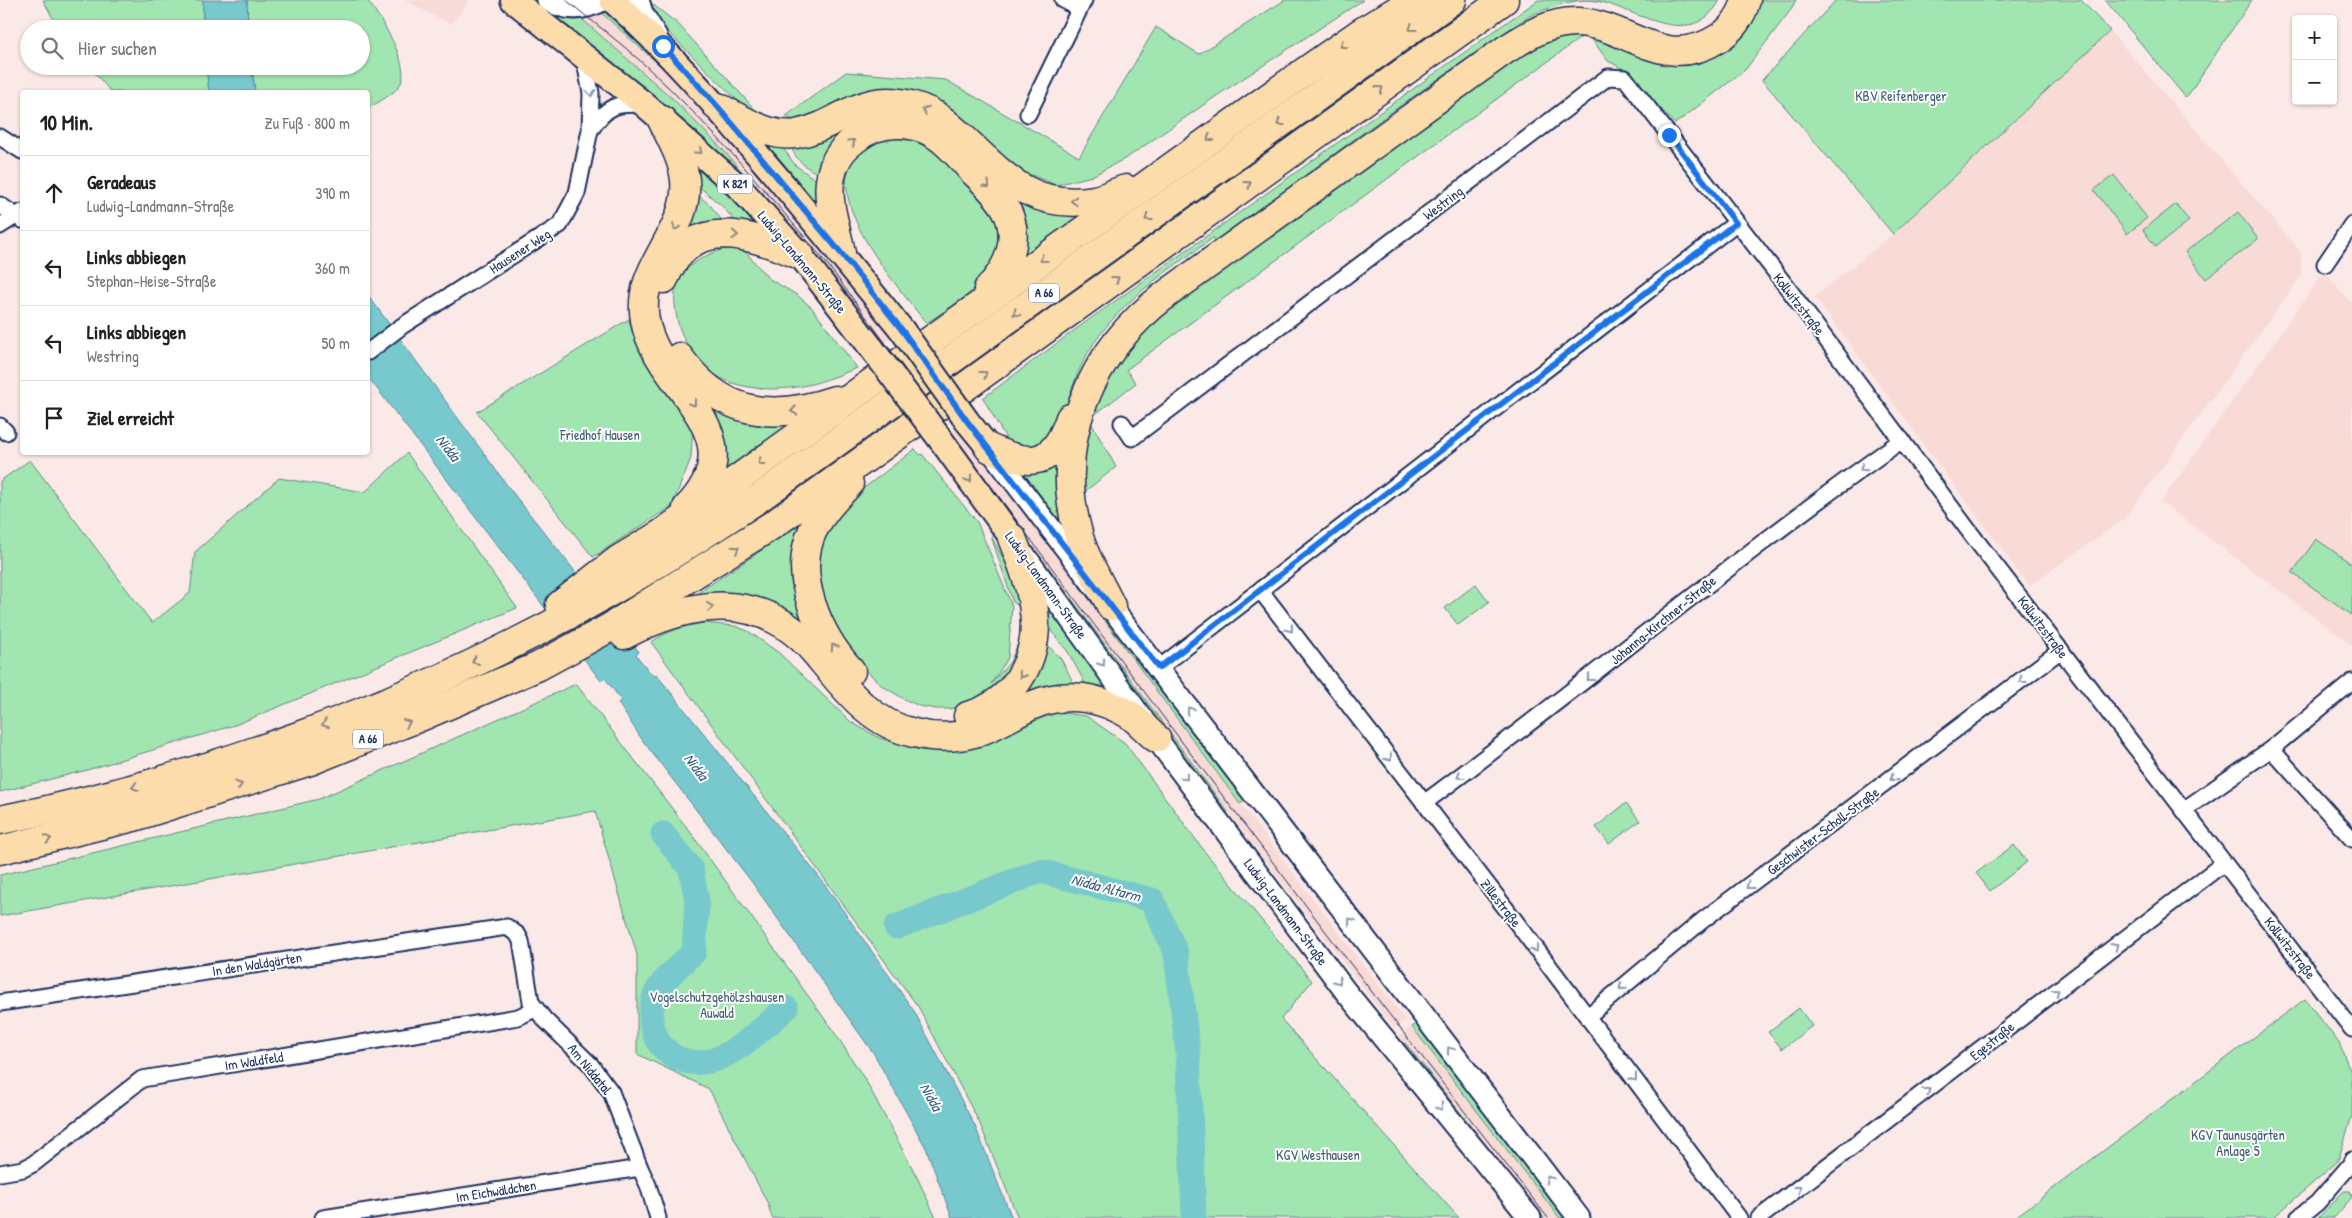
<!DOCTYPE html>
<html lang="de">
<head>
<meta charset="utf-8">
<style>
  body { margin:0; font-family:"Patrick Hand",sans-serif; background:#f6f6f6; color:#202124 }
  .controls { position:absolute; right:15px; top:15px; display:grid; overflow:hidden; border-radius:5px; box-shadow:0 1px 4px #0004 }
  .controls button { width:45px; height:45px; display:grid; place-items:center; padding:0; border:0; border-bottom:1px solid #e0e0e0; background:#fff; color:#202124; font:25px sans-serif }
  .stop { position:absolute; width:15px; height:15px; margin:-11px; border:4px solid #1a73e8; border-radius:50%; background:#fff }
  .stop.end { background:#1a73e8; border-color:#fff; box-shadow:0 1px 5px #0008 }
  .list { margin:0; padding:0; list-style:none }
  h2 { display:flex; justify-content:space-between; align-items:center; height:65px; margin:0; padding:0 20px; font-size:21px }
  h2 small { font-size:16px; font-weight:400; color:#757577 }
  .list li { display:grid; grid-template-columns:32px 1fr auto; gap:15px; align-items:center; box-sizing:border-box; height:75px; padding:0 20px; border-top:1px solid #e0e0e0 }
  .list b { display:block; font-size:19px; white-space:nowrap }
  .list p { margin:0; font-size:16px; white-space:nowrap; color:#757577 }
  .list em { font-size:16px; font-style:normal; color:#757577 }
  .icon { flex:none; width:28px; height:28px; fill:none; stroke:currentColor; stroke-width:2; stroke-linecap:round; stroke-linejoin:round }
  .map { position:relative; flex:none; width:2352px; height:1218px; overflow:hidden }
  .search { position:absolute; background:#fff; box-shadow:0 1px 4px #0004; left:20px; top:20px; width:350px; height:55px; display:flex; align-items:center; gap:12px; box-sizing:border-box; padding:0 18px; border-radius:28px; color:#757577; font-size:19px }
  .panel { position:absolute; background:#fff; box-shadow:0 1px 4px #0004; left:20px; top:90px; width:350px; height:365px; border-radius:5px }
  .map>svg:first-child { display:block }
  .built { fill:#f8dad6 }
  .green { fill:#a1e5b0; stroke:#5e8a87 }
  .water { fill:#78c9ce; stroke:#538ba1 }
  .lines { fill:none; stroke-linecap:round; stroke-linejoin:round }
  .river { stroke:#78c9ce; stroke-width:25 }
  .minor-casing { stroke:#1b2f5e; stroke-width:19 }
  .secondary-casing { stroke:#1b2f5e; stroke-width:25 }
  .primary-casing { stroke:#1b2f5e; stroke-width:28 }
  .motorway-casing { stroke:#1b2f5e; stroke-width:31 }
  .minor { stroke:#fff; stroke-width:15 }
  .secondary { stroke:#fff; stroke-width:21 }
  .primary { stroke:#fddcac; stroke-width:24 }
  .motorway { stroke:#fddcac; stroke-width:28 }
  .tram { stroke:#1b2f5e; stroke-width:1 }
  .primary-bridge-casing { stroke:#1b2f5e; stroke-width:28; stroke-linecap:butt }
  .primary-bridge { stroke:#fddcac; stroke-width:24 }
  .oneway { stroke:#8c8685 }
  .oneway2 { stroke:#8d97ae }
  .route { stroke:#1a73e8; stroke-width:6 }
  .labels { text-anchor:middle; stroke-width:4; stroke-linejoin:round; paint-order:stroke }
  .shield { fill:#fff; stroke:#5f6d8e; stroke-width:1 }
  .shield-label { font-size:12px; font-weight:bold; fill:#1b2f5e }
  .park-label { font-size:14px; fill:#3c5c72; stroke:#fff }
  .street-label { font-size:14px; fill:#1b2f5e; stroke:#fff }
  .water-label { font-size:15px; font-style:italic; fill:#375d80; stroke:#fff }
</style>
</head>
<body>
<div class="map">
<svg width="2352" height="1218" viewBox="0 0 2352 1218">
  <rect width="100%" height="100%" fill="#fbe9e7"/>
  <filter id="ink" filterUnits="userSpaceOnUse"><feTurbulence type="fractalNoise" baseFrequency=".02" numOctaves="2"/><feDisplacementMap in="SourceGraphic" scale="10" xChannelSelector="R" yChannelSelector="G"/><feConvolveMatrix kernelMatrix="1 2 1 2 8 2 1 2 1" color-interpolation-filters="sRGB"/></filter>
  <g filter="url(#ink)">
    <g class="built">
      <path d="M404,0H470L451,24Z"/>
      <path d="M597,9L700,104L894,336L881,345L791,229L726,153L673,99L575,13Z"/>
      <path d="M2110,31L2301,252V276L2125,518L2029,586L1815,297L1893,234Z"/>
      <path d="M2324,272L2352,303V645L2161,502Z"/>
      <path d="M961,425L1194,743L1405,1020L1394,1028L1242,830L948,435Z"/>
      <path d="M1412,1027L1560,1218H1544L1399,1036Z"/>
    </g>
    <g class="green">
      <path d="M43,0H203V29H59Z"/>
      <path d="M247,0H367C379,15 411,65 401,83C396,94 377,102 368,109V92H255L252,66H361V29H248Z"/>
      <path d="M1285,0H1363L1218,95L1128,157L1092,176L1056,185L1014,168L944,102L898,88L861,92L798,123L786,116L846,72L946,80L1079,157L1156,27L1199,54Z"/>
      <path d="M1538,0H1720C1690,55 1633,5 1590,0C1571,0 1554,6 1536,13C1526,17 1516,25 1507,31C1490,43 1472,55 1455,67C1374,123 1296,183 1216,240L1213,238C1160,276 1103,312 1077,375C1069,395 1063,417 1057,437L1033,449L1008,442L983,398L1083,324Z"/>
      <path d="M1759,0H1796L1790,11L1745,70L1675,124L1625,70L1608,61L1587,33L1126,370L1136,383L1089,419L1116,467L1079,496L1080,428L1143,318L1503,55L1575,28L1662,61Z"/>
      <path d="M1836,0H2081L2110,31L1893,234L1762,80Z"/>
      <path d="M2105,0H2252L2186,98Z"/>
      <path d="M651,3L679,25L768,124L745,108L666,30L656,17Z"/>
      <path d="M604,7L673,72L686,89L597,9Z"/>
      <path d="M549,8L575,13L673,99L726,153L791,230L546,12Z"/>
      <path d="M89,66H206L209,92H111Z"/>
      <path d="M884,112C897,112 909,112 921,116C940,123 953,137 967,150C1004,188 1035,217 1093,207V209L1015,266C1015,263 1017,257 1018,252C1020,240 1019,227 1015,215C1004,186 951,132 922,122C880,108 834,134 824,176C810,171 793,160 791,144C823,136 851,118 884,112Z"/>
      <path d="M897,136L933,146L994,209L1002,242L985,279L962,300L926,323C898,286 826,208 852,159C856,151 865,142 874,139C881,137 890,137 897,136Z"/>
      <path d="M759,140L781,145L795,165L822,184L819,209Z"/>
      <path d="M691,162L721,188L759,228H741L722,206L690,179Z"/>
      <path d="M2114,175L2147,218L2127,234L2094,190Z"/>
      <path d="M1215,187L1216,189L964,371L961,367Z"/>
      <path d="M691,189L710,205L727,227C707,229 691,236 675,249C619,298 676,385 729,410C754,422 781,422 807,415L712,485C741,408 668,388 653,328C637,266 688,245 691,189Z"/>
      <path d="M2176,204L2189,221L2156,247L2143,230Z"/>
      <path d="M2238,212L2258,239L2206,279L2185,252Z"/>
      <path d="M731,248L744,250L768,278L797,295L812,308L857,368C817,385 782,395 739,385C702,376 677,341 675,304C674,296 675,285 680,278C691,261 712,251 731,248Z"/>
      <path d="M629,319L632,331L659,377L693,422L691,458L672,506L593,557L477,412Z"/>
      <path d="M915,449L920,455L922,454L977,522L1012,606L1008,658L991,684L1010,662L1024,630L1009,678L967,706L949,709H936L919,706L904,699L881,685L852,656L822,604L817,560L827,527L851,498Z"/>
      <path d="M1061,450L1068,540L1009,462Z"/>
      <path d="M407,453L517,608L235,725L87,770L0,792V481L30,460L152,623L190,593L195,552L279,478L365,492Z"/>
      <path d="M814,515C807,533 797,550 798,570C800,628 850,691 900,716C939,736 995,728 1021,691C1032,675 1037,658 1041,638L1061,659L1078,691C1016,687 986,747 916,728C831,705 824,605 726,600C709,599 693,604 677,607Z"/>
      <path d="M1016,526L1046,564L1228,812L1224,815L1019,533Z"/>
      <path d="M991,536L1021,591L1028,613L1013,602Z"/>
      <path d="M2316,539L2352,564V615L2292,573Z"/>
      <path d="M1037,584L1120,698L1086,685L1068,652L1048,627Z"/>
      <path d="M1082,584L1141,660L1245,801L1240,804L1088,598L1079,586Z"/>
      <path d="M1476,584L1489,602L1458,625L1445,608Z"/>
      <path d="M704,623L735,626L748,631L779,653L851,722L879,738L923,750L940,749L1048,711L1086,716L1125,743L1205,852L1312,981L1281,1019L1459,1218H1018L980,1124L919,1008L651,642C668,631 684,626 704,623Z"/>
      <path d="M576,684L691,833L837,1036L867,1083L916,1175L936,1218H772L768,1204L709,1089L637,1054V955L595,811L0,916V875L319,799Z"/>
      <path d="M1626,803L1640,821L1609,844L1596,827Z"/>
      <path d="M2014,845L2027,862L1990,891L1976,873Z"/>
      <path d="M2305,999L2339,1043L2352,1075V1116L2338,1161L2273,1218H2014Z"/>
      <path d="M1799,1008L1812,1026L1782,1049L1768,1032Z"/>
      <path d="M1416,1024L1565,1218H1560L1558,1216L1412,1027Z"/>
      <path d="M1405,1043L1544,1218H1539L1400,1046Z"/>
      <path d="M2344,1191H2350L2352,1197L2334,1218H2318Z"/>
    </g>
    <g class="water">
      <path d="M203,0H247L248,29H203Z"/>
      <path d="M206,66H251L255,92H209Z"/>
      <path d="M368,295L509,488L639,652L636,655L653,676L656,674L820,878L914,1011L975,1126L1012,1218H952L926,1148L874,1054L751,881L643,741L618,703L621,700L605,678L601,681L368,377Z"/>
    </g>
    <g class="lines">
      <g class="river">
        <path d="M663,834L691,869L697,901L694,952C681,964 659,982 654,998C641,1041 677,1075 719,1058C744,1047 765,1026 786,1008"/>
        <path d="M896,927L1040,871L1152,900L1176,953L1188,1053L1194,1218"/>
      </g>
      <g class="minor-casing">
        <g id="minor">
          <path d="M1063,0L1078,8"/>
          <path d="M1028,114L1084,0"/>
          <path d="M591,129C607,106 616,102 645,105"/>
          <path d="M0,137L22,151"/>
          <path d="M0,205L22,220"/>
          <path d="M0,226L22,212"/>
          <path d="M2325,264L2352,224"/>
          <path d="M368,352L402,326L560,225L577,193L590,130L591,93L584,57"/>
          <path d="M1122,423L1132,438L1608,77L1625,78L1790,291L1972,535L2352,1029"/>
          <path d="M0,426L6,432"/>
          <path d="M1260,590L1507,910L1739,1218"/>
          <path d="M1159,668L1736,223"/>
          <path d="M2271,749L2352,839"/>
          <path d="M1424,803C1585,684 1739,555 1902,440"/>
          <path d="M2185,809L2271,749L2352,682"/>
          <path d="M0,1003L507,927L518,935L521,941L531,1002L544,1019L590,1064L611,1092L640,1168L648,1185L658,1218"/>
          <path d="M1588,1016L1703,920L2061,650"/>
          <path d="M0,1173L23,1169L33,1164L142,1079L518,1017L535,1009"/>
          <path d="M323,1218L640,1168"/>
          <path d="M1759,1218L2224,863"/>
          <path d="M2298,1218L2317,1203L2350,1165L2352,1160"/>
        </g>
      </g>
      <g class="secondary-casing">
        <g id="secondary">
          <path d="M548,0C566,11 584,10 603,0"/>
          <path d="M638,0L642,13L656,36"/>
          <path d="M989,448L1579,1218"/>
          <path d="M1025,556L1156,738L1346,992L1530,1218"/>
        </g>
      </g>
      <g class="primary-casing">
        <g id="primary">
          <path d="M513,0L645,105L740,188L800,255L873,350"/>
          <path d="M612,0C668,50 716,106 765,163C812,218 857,274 902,330"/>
          <path d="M967,421L989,448"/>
          <path d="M941,440L1012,538"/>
        </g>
      </g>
      <g class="motorway-casing">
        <g id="motorway">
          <path d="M718,107C741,119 769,138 796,134C841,126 860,90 914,106C935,112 948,124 964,139C1005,177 1032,210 1094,200C1105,198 1116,192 1126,189"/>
          <path d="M662,120C671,139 683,159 685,180C690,233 635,266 645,320C656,388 760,433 687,508"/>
          <path d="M841,253C837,231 827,204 830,182C832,165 840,150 854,140C880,118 919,119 945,142C954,150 963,160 971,169C983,181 998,194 1006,209C1021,238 1009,268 988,289"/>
          <path d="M664,279C692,213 749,234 800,255"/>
          <path d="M679,357C721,415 770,422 835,400"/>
          <path d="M989,448C1032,468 1054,466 1070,418"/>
          <path d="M849,484C835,499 822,512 813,530C791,576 819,636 851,671"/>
          <path d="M560,605L618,560L661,534L1297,77L1360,33L1414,0"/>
          <path d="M1111,606C1100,583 1086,561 1079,537C1051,441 1090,351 1168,293L1505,50C1528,35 1550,21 1579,22C1630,26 1664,72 1717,39C1731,31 1742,16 1746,0"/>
          <path d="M624,635C690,600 760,589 814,651C842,684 868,723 914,733C934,738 955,738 974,733C995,727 1013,714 1033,705C1066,691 1100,697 1130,715C1139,721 1147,731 1156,738"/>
          <path d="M968,716C1017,702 1042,654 1033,604C1030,582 1020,559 1012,538"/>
          <path d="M0,820C200,780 407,705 585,606C645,573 702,536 759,498L1452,0"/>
          <path d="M0,850L134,817L310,761L425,715L539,666L609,628L774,524L1504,0"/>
        </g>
      </g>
      <use href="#minor" class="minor"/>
      <use href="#secondary" class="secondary"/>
      <use href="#primary" class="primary"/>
      <use href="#motorway" class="motorway"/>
      <path class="tram" d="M566,0C593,22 620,42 646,66C712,127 770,196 828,265C1064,586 1301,905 1548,1218"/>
      <g class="primary-bridge-casing">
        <g id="primary-bridge">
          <path d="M902,330L967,421"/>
          <path d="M873,350L941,440"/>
        </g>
      </g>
      <use href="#primary-bridge" class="primary-bridge"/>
    </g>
    <defs><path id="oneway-chevron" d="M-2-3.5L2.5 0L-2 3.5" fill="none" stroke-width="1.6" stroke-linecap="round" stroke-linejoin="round" transform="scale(1.25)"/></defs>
    <g class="oneway">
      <use href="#oneway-chevron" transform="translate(1412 28) rotate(144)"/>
      <use href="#oneway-chevron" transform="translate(1343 45) rotate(145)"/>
      <use href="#oneway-chevron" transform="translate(1380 89) rotate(-36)"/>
      <use href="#oneway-chevron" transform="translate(925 110) rotate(-159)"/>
      <use href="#oneway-chevron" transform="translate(1280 123) rotate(144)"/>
      <use href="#oneway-chevron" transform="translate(1210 138) rotate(145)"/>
      <use href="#oneway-chevron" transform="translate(852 142) rotate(-42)"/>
      <use href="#oneway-chevron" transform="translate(699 151) rotate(42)"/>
      <use href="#oneway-chevron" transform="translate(1248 184) rotate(-36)"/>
      <use href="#oneway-chevron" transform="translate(987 185) rotate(46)"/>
      <use href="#oneway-chevron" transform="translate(1074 201) rotate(177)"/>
      <use href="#oneway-chevron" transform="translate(1148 218) rotate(144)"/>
      <use href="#oneway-chevron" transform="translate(676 227) rotate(115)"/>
      <use href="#oneway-chevron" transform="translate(735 235) rotate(3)"/>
      <use href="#oneway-chevron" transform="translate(1043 259) rotate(144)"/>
      <use href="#oneway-chevron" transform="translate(1116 279) rotate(-36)"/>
      <use href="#oneway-chevron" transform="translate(1016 313) rotate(144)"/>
      <use href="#oneway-chevron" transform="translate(984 374) rotate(-36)"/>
      <use href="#oneway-chevron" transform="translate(693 403) rotate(54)"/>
      <use href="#oneway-chevron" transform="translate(794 411) rotate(171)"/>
      <use href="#oneway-chevron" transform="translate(761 462) rotate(144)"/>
      <use href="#oneway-chevron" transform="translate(969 479) rotate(54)"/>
      <use href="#oneway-chevron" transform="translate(736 549) rotate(-33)"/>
      <use href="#oneway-chevron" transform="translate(710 607) rotate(-6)"/>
      <use href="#oneway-chevron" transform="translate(834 647) rotate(-124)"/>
      <use href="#oneway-chevron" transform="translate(475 661) rotate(155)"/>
      <use href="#oneway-chevron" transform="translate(1022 675) rotate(122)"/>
      <use href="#oneway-chevron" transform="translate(407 723) rotate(-22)"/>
      <use href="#oneway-chevron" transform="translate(325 724) rotate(159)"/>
      <use href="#oneway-chevron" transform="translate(239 785) rotate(-18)"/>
      <use href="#oneway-chevron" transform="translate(135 787) rotate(164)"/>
      <use href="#oneway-chevron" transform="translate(48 839) rotate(-13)"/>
    </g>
    <g class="oneway2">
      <use href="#oneway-chevron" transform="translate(591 93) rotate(85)"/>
      <use href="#oneway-chevron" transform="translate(1863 468) rotate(145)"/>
      <use href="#oneway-chevron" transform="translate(1290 629) rotate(52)"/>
      <use href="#oneway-chevron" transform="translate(1102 663) rotate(54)"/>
      <use href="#oneway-chevron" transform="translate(1590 678) rotate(143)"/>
      <use href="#oneway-chevron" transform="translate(2022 680) rotate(143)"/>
      <use href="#oneway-chevron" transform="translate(1190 710) rotate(-127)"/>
      <use href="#oneway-chevron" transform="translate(1389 758) rotate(52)"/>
      <use href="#oneway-chevron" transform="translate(1460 776) rotate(144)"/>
      <use href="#oneway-chevron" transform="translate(1185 777) rotate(53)"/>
      <use href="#oneway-chevron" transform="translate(1893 778) rotate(143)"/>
      <use href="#oneway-chevron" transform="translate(1749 886) rotate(143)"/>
      <use href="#oneway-chevron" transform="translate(1351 921) rotate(-127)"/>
      <use href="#oneway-chevron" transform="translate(2115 946) rotate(-39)"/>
      <use href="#oneway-chevron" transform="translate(1535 949) rotate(54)"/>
      <use href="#oneway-chevron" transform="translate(1338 981) rotate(54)"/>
      <use href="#oneway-chevron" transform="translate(1622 987) rotate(140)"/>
      <use href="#oneway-chevron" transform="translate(2056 992) rotate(-36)"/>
      <use href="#oneway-chevron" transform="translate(1450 1050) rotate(-127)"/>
      <use href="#oneway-chevron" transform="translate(1634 1078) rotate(53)"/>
      <use href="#oneway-chevron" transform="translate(1927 1091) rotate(-37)"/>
      <use href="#oneway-chevron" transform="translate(1440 1107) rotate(51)"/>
      <use href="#oneway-chevron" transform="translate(1549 1179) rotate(-127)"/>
      <use href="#oneway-chevron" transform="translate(1798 1189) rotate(-37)"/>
    </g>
  </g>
  <g class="lines" filter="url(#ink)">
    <path class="route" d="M663,46L718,107L841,253L902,330L967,421L1159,668L1736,223L1669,135"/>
  </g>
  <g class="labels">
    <g class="shield">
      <rect x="717.5" y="174.5" width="35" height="19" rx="4"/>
      <rect x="1029" y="283.5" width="30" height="19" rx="4"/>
      <rect x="353" y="729.5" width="30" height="19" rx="4"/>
    </g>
    <g class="shield-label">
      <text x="735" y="188">K 821</text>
      <text x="1044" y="297">A 66</text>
      <text x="368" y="743">A 66</text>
    </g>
    <g class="park-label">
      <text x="1901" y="101">KBV Reifenberger</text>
      <text x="600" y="440">Friedhof Hausen</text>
      <text x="717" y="1002">Vogelschutzgehölzshausen<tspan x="717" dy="16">Auwald</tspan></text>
      <text x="2238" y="1140">KGV Taunusgärten<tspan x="2238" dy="16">Anlage 5</tspan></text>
      <text x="1318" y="1160">KGV Westhausen</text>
    </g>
    <g class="street-label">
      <text transform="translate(1443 203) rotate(-37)" y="5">Westring</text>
      <text transform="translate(520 251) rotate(-33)" y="5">Hausener Weg</text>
      <text transform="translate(802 262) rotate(50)" y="5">Ludwig-Landmann-Straße</text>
      <text transform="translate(1799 304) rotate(52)" y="5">Kollwitzstraße</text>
      <text transform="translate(1046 585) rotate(54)" y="5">Ludwig-Landmann-Straße</text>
      <text transform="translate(1663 620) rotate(-39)" y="5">Johanna-Kirchner-Straße</text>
      <text transform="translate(2043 627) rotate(53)" y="5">Kollwitzstraße</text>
      <text transform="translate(1823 831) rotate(-37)" y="5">Geschwister-Scholl-Straße</text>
      <text transform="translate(1501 903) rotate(52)" y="5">Zillestraße</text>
      <text transform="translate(1286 912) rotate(53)" y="5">Ludwig-Landmann-Straße</text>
      <text transform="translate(2290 948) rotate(52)" y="5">Kollwitzstraße</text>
      <text transform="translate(257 964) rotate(-9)" y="5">In den Waldgärten</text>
      <text transform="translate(1992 1041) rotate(-39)" y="5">Egestraße</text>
      <text transform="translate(254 1061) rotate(-9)" y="5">Im Waldfeld</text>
      <text transform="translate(590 1069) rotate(51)" y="5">Am Niddatal</text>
      <text transform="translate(496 1191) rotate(-9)" y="5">Im Eichwäldchen</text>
    </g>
    <g class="water-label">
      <text transform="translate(448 448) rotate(52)" y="5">Nidda</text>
      <text transform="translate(696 767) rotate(53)" y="5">Nidda</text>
      <text transform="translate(1106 888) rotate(15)" y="5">Nidda Altarm</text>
      <text transform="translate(931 1097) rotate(61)" y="5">Nidda</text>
    </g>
  </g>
</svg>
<div class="controls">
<button>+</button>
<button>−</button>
</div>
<div class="stop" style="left:663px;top:46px"></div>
<div class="stop end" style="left:1669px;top:135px"></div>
<div class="search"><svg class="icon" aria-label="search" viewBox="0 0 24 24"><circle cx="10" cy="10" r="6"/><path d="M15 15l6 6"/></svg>Hier suchen</div>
<section class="panel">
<h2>10 Min.<small>Zu Fuß · 800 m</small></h2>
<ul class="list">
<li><svg class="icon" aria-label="ahead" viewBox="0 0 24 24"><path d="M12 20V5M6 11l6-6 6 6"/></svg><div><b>Geradeaus</b><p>Ludwig-Landmann-Straße</p></div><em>390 m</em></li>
<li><svg class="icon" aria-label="left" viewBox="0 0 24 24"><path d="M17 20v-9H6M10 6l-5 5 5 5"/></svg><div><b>Links abbiegen</b><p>Stephan-Heise-Straße</p></div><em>360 m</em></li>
<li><svg class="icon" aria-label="left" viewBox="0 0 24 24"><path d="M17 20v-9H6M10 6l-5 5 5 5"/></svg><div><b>Links abbiegen</b><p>Westring</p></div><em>50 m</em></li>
<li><svg class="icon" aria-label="arrive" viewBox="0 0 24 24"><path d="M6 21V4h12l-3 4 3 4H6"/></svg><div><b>Ziel erreicht</b></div></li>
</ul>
</section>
</div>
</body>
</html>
